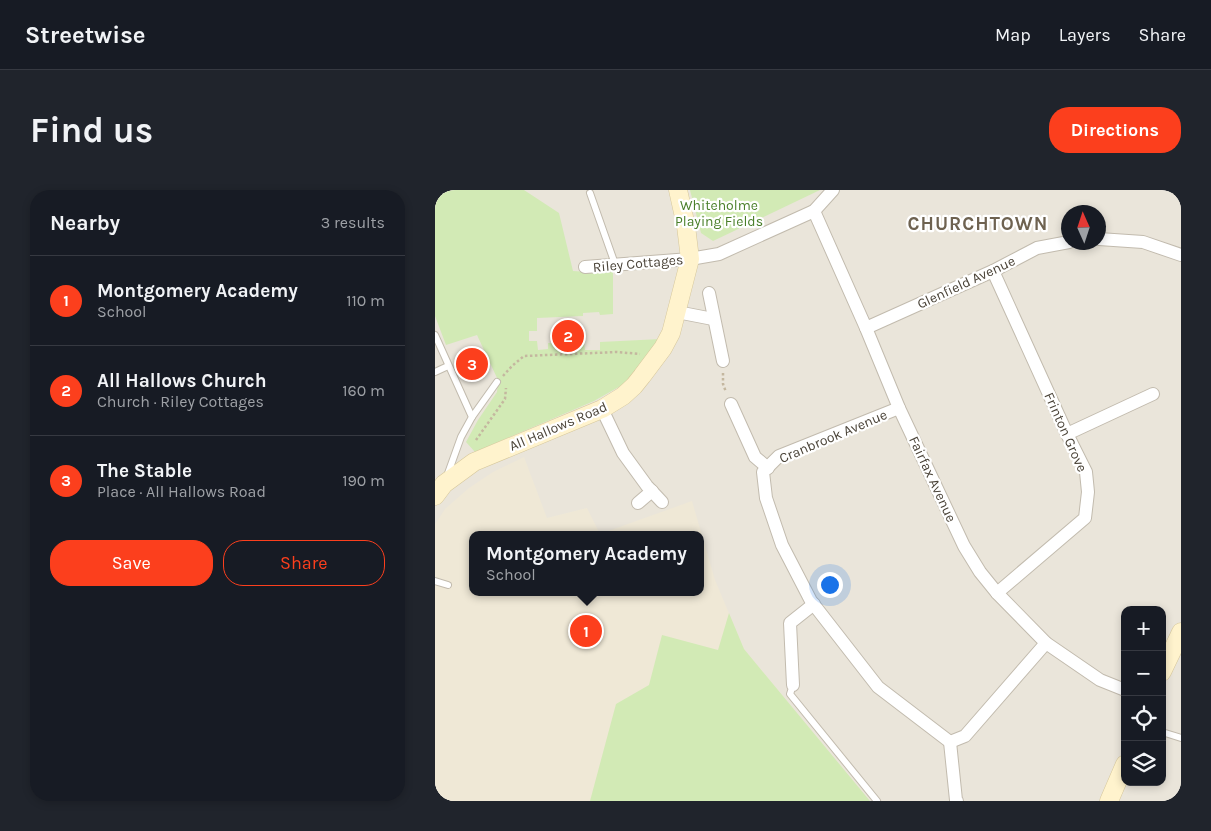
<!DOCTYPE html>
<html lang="en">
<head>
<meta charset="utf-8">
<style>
  body { margin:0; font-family:Karla,sans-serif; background:#20242c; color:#f1f3f6 }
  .controls { position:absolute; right:15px; bottom:15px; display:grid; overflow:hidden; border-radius:10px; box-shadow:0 2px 8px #0003 }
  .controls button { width:45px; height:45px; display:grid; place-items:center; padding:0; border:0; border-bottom:1px solid #363941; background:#171b24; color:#f1f3f6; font:25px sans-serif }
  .compass { position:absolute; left:626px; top:15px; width:45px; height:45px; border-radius:50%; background:#171b24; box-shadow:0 2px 8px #0003; rotate:357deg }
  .you { position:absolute; left:394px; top:394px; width:18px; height:18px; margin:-12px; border:4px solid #fff; border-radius:50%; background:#1a73e8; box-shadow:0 0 0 8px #1a73e833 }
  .badge { display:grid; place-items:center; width:32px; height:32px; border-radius:50%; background:#fc3f1d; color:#fff; font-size:16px; font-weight:700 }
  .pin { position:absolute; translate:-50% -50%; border:2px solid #fff; box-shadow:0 1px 5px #0006 }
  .popup { position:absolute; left:34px; top:341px; width:235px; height:65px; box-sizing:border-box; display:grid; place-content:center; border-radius:10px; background:#171b24; filter:drop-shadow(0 1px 4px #0005); font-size:16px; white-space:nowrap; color:#9ea1a6 }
  .popup b { font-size:19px; color:#f1f3f6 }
  .popup::after { content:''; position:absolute; left:50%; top:100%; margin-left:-10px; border:10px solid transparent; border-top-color:#171b24 }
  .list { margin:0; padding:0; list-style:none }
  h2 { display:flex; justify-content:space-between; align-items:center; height:65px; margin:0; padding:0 20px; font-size:21px }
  h2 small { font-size:16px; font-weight:400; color:#9ea1a6 }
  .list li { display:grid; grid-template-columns:32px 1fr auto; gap:15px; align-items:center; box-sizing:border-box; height:90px; padding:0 20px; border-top:1px solid #363941 }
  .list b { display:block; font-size:19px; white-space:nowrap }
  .list p { margin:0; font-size:16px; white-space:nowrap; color:#9ea1a6 }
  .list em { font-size:16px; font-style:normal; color:#9ea1a6 }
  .actions { display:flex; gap:10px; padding:15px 20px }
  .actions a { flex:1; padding:11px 0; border:1px solid #fc3f1d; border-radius:20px; text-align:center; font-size:18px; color:#fc3f1d }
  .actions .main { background:#fc3f1d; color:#fff }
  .icon { flex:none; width:28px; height:28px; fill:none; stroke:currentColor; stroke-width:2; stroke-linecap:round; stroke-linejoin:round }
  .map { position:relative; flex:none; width:746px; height:611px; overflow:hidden; border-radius:20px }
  header { display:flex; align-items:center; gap:30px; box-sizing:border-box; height:70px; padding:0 25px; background:#171b24; border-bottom:1px solid #363941 }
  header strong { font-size:24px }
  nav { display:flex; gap:28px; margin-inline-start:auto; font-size:18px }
  .intro { display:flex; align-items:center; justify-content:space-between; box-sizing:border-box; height:120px; padding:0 30px }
  h1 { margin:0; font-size:35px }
  .button { padding:12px 22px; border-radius:20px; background:#fc3f1d; color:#fff; font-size:18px; font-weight:700 }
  main { display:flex; gap:30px; padding:0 30px }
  aside { flex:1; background:#171b24; border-radius:20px; box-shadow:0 2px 8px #0003 }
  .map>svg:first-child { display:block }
  .residential { fill:#eae5da; fill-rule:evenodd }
  .education { fill:#efe8d6; fill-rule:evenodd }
  .green { fill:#d2eab5 }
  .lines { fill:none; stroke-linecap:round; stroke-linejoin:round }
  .lane-casing { stroke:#c2bbae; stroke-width:8 }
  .street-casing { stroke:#c2bbae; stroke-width:14 }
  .secondary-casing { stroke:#d6c79b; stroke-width:19 }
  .path { stroke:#c4b79f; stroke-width:2.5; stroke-dasharray:2.5 2.5; stroke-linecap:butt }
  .lane { stroke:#fff; stroke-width:6 }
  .street { stroke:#fff; stroke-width:12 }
  .secondary { stroke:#fff3cd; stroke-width:18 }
  .labels { text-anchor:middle; stroke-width:4.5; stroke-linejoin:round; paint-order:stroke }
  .park-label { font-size:14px; fill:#4a7f2a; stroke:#fff }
  .street-label { font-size:14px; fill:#4b4439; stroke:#fff }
  .district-label { font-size:19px; font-weight:bold; letter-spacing:1px; fill:#6e6250; stroke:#fff }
</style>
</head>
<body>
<header>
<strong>Streetwise</strong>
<nav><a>Map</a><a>Layers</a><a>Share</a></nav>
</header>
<div class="intro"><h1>Find us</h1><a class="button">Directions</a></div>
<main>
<aside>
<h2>Nearby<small>3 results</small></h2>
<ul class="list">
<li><span class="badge">1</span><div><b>Montgomery Academy</b><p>School</p></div><em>110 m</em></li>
<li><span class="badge">2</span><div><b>All Hallows Church</b><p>Church · Riley Cottages</p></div><em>160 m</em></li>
<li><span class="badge">3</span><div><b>The Stable</b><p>Place · All Hallows Road</p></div><em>190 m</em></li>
</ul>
<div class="actions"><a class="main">Save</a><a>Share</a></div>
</aside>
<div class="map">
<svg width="746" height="611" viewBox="0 0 746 611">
  <rect width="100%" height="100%" fill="#f6f3ec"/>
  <path class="residential" d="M0,0H746V611H0ZM634,22H664V52H634ZM37,345H265V402H37ZM690,420H727V592H690Z"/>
  <path class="education" d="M89,267L112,328L152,318L165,344L257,311L280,390L309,459L435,611H0V334L10,319L34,298L58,282ZM37,345H265V402H37Z"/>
  <g class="green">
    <path d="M0,0H89L124,23L138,81L167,83L178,81V124L165,125L164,122L148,123V126L102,128V141H94V151H102L103,160L113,159V153L149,152L150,160H165V152L226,149L189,194L159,211L40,262L31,252L43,230L62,202L63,190L42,145L11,155L0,126Z"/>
    <path d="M255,0H385L278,51L266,43Z"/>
    <path d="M294,423L309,459L435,611H155L181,514L214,495L227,445L283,460Z"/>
  </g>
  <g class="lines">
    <g class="lane-casing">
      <g id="lane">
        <path d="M155,3L180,74"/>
        <path d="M0,145L37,227L26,247L12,286"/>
        <path d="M0,182L13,176"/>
        <path d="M37,227L62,192"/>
        <path d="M0,391L13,395"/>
        <path d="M358,495L355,504L442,611"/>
        <path d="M727,542L746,548"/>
      </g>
    </g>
    <g class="street-casing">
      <g id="street">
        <path d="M379,21L431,138L464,218L529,356L545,382L562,403L611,453L665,490L690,500"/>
        <path d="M664,49L708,52L746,65"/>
        <path d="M150,77L255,69L284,64L379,21L398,0"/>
        <path d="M558,81L632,244L651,282L653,302L650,328L562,403"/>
        <path d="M274,103L288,171"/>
        <path d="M242,122L278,129"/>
        <path d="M431,138L558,81L602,58L634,52"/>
        <path d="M296,214L320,267L333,278"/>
        <path d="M464,218L344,266L328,282L331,308L347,355L376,411L443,497L515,552L530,546L611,453"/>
        <path d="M167,219L188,263L212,296L227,312"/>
        <path d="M632,244L718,204"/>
        <path d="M203,313L217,301"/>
        <path d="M358,495L355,433L379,414"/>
        <path d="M515,552L521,610L522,611"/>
      </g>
    </g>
    <g class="secondary-casing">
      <g id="secondary">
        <path d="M0,306L9,294L39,272L167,219L188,206L199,196L207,186L228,158L236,143L255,69L251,36L243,0"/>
        <path d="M727,482L746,442"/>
        <path d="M674,611L690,574"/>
      </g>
    </g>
    <g class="path">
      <path d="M288,183V194L291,202"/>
      <path d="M68,186L77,176L89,166L182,162L205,164"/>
      <path d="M41,250L70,209L71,198"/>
    </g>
    <use href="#lane" class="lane"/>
    <use href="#street" class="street"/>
    <use href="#secondary" class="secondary"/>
  </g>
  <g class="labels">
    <g class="park-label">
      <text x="284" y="20">Whiteholme<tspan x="284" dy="16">Playing Fields</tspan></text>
    </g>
    <g class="street-label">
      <text transform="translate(203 73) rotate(-5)" y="5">Riley Cottages</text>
      <text transform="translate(531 92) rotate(-25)" y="5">Glenfield Avenue</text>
      <text transform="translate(123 236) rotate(-23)" y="5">All Hallows Road</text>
      <text transform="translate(631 242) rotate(66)" y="5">Frinton Grove</text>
      <text transform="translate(398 246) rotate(-23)" y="5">Cranbrook Avenue</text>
      <text transform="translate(498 289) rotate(65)" y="5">Fairfax Avenue</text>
    </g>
    <g class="district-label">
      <text x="543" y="40">CHURCHTOWN</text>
    </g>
  </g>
</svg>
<div class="controls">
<button>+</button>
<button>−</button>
<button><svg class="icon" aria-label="locate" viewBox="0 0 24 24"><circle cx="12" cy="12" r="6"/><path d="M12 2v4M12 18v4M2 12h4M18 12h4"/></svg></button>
<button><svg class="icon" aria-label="layers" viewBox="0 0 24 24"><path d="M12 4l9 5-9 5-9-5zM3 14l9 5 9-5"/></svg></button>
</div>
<svg class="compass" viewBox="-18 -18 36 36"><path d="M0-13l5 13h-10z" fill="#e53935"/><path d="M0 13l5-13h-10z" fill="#9ea1a6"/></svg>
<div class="you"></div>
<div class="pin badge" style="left:151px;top:441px">1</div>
<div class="popup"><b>Montgomery Academy</b>School</div>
<div class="pin badge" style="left:133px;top:146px">2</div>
<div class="pin badge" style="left:37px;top:174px">3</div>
</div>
</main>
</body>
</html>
